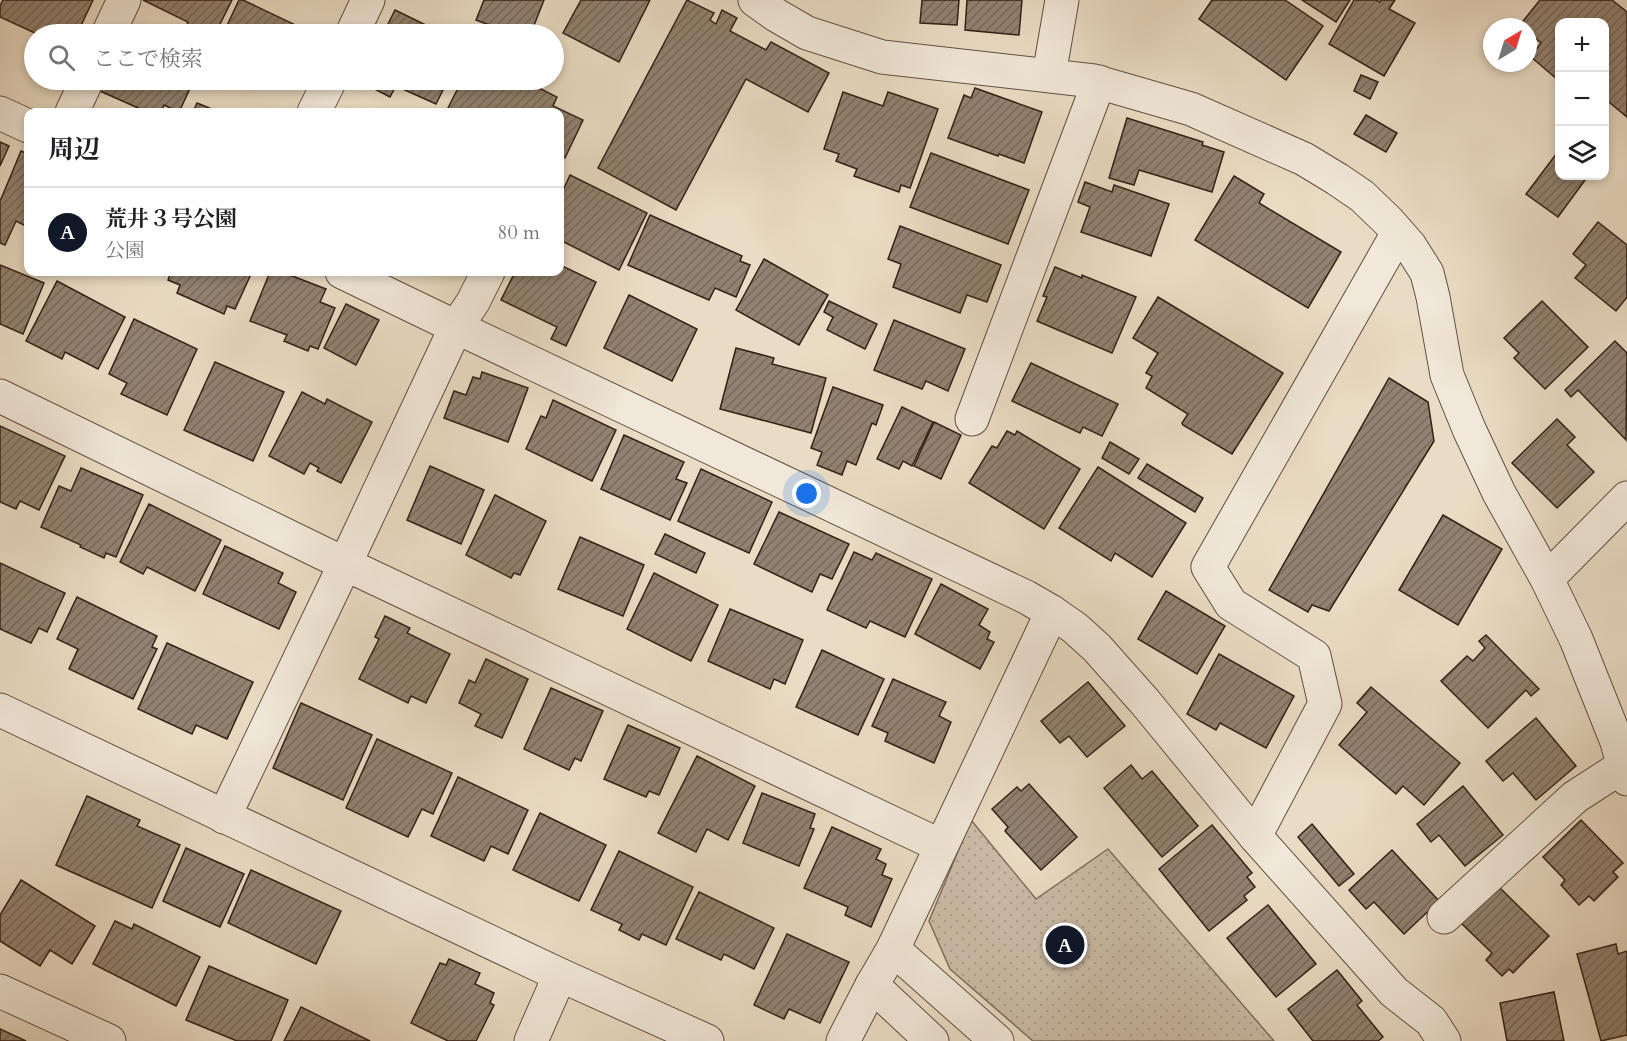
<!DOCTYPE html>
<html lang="ja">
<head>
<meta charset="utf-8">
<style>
  body { margin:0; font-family:Cardo,"Noto Serif JP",serif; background:#f6f6f6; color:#202124 }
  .controls { position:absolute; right:18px; top:18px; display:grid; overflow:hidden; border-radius:12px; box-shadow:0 3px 9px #0003 }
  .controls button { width:54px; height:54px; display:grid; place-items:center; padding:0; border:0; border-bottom:2px solid #e0e0e0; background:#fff; color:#202124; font:30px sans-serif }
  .compass { position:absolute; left:1483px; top:18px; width:54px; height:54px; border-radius:50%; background:#fff; box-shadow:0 3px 9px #0003; rotate:38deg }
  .you { position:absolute; left:807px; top:494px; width:21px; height:21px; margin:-15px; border:4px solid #fff; border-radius:50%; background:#1a73e8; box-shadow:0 0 0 9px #1a73e833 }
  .badge { display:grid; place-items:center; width:39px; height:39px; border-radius:50%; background:#111827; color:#fff; font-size:20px; font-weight:700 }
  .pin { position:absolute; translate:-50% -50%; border:3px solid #fff; box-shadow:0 2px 6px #0006 }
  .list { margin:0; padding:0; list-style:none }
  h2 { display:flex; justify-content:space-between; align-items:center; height:78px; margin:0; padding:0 24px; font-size:26px }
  h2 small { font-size:20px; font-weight:400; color:#757577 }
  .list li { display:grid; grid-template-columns:39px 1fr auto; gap:18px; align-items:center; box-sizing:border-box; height:90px; padding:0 24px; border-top:2px solid #e0e0e0 }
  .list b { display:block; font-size:22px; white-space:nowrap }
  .list p { margin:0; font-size:20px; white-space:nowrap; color:#757577 }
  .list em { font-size:20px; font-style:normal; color:#757577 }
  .icon { flex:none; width:33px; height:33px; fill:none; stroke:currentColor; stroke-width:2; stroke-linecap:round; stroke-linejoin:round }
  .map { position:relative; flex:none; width:1627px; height:1041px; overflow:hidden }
  .search { position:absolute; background:#fff; box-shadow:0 3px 9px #0003; left:24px; top:24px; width:540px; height:66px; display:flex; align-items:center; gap:15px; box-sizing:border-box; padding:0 21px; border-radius:33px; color:#757577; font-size:22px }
  .panel { position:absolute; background:#fff; box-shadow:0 3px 9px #0003; left:24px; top:108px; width:540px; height:168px; border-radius:12px }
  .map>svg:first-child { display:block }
  .grass { fill:url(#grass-dots); stroke:#7f6e5f; stroke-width:1.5 }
  .building { fill:url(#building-hatch); stroke:#332117; stroke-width:1.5 }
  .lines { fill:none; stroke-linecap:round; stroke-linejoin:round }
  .street-casing { stroke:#615042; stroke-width:35 }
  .street { stroke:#f1e8d9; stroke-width:33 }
</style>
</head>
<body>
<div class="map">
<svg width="1627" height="1041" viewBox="0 0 1627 1041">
  <defs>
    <pattern id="grass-dots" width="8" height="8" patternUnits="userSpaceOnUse" patternTransform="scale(1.5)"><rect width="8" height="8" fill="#cbbca7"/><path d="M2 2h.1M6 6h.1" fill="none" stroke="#afa18f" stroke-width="1.8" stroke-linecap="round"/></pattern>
    <pattern id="building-hatch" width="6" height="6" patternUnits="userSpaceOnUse" patternTransform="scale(1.5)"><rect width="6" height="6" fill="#928271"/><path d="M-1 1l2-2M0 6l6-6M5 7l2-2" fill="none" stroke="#786a5c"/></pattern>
  </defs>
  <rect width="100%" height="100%" fill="#eadcc4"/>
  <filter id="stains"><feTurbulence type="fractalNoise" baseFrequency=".00333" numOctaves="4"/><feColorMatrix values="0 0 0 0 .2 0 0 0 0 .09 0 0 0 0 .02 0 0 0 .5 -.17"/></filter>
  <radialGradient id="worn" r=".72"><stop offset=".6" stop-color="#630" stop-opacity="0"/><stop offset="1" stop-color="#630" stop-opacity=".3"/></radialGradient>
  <path class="grass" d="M971,820L1036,899L1108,849L1274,1041H1033L950,969L929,921Z"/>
  <g class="building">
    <path d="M3,0H93L77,34H69L63,32L61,34H37L0,17V6Z"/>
    <path d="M143,0H232L215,34H197L185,29L188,22Z"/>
    <path d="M239,0H243L308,31L306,34H223Z"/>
    <path d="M484,0H544L531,33L523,30L521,34H513L476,20Z"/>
    <path d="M581,0H650L619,62L563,33Z"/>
    <path d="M687,0L714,13L710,20L716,24L722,10L737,18L730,31L766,50L771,42L829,73L808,112L746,79L676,210L598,168Z"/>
    <path d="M922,0H959L957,25L920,23Z"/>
    <path d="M967,0H1022L1019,35L965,30Z"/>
    <path d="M1212,0H1285L1323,26L1286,80L1199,19Z"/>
    <path d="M1302,0H1350L1336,22Z"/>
    <path d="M1354,0H1376L1380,2L1381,0H1395L1389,9L1415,23L1384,76L1329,44Z"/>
    <path d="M1540,0H1612L1627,12V117L1604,98V22H1560L1558,80L1531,57L1541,43L1528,32V27H1522L1520,25Z"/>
    <path d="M395,10L444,34H383Z"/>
    <path d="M141,28L155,34H138Z"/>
    <path d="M1361,75L1378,82L1370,99L1354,91Z"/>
    <path d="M105,80H194L179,112L164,105L161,112H147L100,91Z"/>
    <path d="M271,80H285L283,85Z"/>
    <path d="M362,80H448L436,104L396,86L390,97L361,82Z"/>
    <path d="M462,80H536L533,85L557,97L553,106L583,120L565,158L560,155V112H446Z"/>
    <path d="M975,88L1042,112L1024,163L999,154L998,156L948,138L964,95L971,98Z"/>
    <path d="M843,92L883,106L888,92L938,109L910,188L901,185L899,192L854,176L857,169L836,161L839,154L824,149Z"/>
    <path d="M197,103L219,112H193Z"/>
    <path d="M1366,115L1397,133L1386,152L1354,134Z"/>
    <path d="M1127,118L1203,142L1202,145L1224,152L1212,192L1139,170L1134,185L1109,178Z"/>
    <path d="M0,142L9,146L0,166Z"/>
    <path d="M1560,149V176H1588L1558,217L1526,194Z"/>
    <path d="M21,151L28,154V227L16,221L5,245L0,243V199H1Z"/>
    <path d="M931,153L1029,190L1008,244L910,207Z"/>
    <path d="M570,175L647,213L619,270L560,240V197Z"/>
    <path d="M1234,176L1264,194L1259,203L1341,252L1308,308L1195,240Z"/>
    <path d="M1085,182L1112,192L1114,185L1169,204L1151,256L1081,232L1090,207L1078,202Z"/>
    <path d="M650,215L742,256L740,261L750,265L736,297L715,288L709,300L628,265Z"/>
    <path d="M1598,222L1627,245V297L1616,311L1575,278L1586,265L1573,254Z"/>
    <path d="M900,226L1001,265L987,302L967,295L960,313L893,287L901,264L888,259Z"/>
    <path d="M764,259L828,295L799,345L736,310Z"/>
    <path d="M0,265L44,283L23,334L0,324Z"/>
    <path d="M560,265L596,282L566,346L551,339L557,327L501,300L515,272H560Z"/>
    <path d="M1055,267L1082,278V275L1136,297L1112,353L1037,321L1047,297L1043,296Z"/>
    <path d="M171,272H252L235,309L227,306L224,314L177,293L180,285L168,280Z"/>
    <path d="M270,272H282L326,289L320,302L335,308L318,349L310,346L308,351L284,341L287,335L250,321Z"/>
    <path d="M57,281L125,317L98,369L65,352L62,359L26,341Z"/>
    <path d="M629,295L697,329L672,381L604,348Z"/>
    <path d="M1158,297L1283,373L1232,454L1183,425L1182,423L1188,414L1146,388L1152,376L1146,373L1158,353L1133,338Z"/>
    <path d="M829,301L877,324L865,349L827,330L833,317L824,312Z"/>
    <path d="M1542,301L1588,347L1545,389L1514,358L1519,353L1504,338Z"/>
    <path d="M346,304L379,320L356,365L324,348Z"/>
    <path d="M134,319L197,349L167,415L121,394L127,383L109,374Z"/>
    <path d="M894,320L965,349L948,391L926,381L922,389L874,370Z"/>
    <path d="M1615,341L1627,353L1626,440L1578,390L1571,397L1565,390Z"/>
    <path d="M736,348L774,358L772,364L826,378L811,433L720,409Z"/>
    <path d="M215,362L284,392L253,461L184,430Z"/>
    <path d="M1031,363L1118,404L1102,436L1083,427L1080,433L1012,401Z"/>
    <path d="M482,372L528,388L508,442L444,418L454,391L466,395L473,377L480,379Z"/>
    <path d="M1389,378L1428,402L1434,441L1329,611L1312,605L1308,612L1269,590Z"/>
    <path d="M833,387L883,405L876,425L872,423L856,465L847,461L842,475L817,465L822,452L811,448Z"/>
    <path d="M302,392L325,404L327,399L372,422L341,483L317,471L319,468L310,463L304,474L269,456Z"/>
    <path d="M553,400L616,430L592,481L526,449L541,416L546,418Z"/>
    <path d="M902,407L933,422L912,466L903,461L899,469L877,459Z"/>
    <path d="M1557,419L1575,437L1567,445L1594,472L1557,508L1512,463Z"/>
    <path d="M934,422L961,435L941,479L914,466Z"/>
    <path d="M0,426L65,456L39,510L20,501L16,509L0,502Z"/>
    <path d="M1007,431L1015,435L1017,431L1080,469L1044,529L969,483L992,446L997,448Z"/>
    <path d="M624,435L684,462L676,479L687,483L670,520L601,489Z"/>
    <path d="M1110,442L1139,459L1129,474L1102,458Z"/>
    <path d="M1147,464L1203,498L1195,512L1138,478Z"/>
    <path d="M430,466L484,490L461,544L407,520Z"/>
    <path d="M1098,467L1186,523L1152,577L1115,553L1111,561L1059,528Z"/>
    <path d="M81,468L143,495L116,557L106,553L104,558L80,547L81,545L41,527L59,486L71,491Z"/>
    <path d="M701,469L772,502L749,553L678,521Z"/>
    <path d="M495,495L546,521L520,575L514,573L511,578L466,555Z"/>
    <path d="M149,504L221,540L195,591L147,567L143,574L120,562Z"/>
    <path d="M779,512L849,544L832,579L820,574L812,592L754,564Z"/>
    <path d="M1443,515L1502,549L1458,625L1399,590Z"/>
    <path d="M665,534L705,553L696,573L655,554Z"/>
    <path d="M580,537L644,565L623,616L558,589Z"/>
    <path d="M225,546L283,573L278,583L296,592L279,629L203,594Z"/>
    <path d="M854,552L872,560L876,553L932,579L905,637L870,621L866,628L827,610Z"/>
    <path d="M0,563L65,593L47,632L39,628L31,643L0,629Z"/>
    <path d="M654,573L718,605L691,661L627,629Z"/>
    <path d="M941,584L988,609L979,625L990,632L987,639L994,642L980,669L915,634Z"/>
    <path d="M1166,591L1225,626L1197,674L1138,639Z"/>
    <path d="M77,597L157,636L152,647L157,649L133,699L69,669L78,649L57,639Z"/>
    <path d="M730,609L803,640L785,684L774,679L770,689L708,661Z"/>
    <path d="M385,616L410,628L407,633L450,654L426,703L411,696L408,703L359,679L379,639L375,637Z"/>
    <path d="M1486,635L1539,689L1531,696L1526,690L1488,728L1441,681L1467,656L1473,661L1485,648L1479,641Z"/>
    <path d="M167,643L253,682L227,739L196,725L192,734L138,709Z"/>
    <path d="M822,650L884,679L858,735L796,707Z"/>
    <path d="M1219,654L1294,696L1266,748L1220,723L1216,730L1187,714Z"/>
    <path d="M486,659L528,679L502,738L475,726L481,714L459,703L469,680L475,683Z"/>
    <path d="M893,679L946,702L939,716L951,722L934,763L885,741L888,733L872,726Z"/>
    <path d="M1088,682L1125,726L1087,757L1069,736L1060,743L1041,721Z"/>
    <path d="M1371,687L1460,763L1424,805L1403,786L1396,794L1339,745L1367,712L1357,703Z"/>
    <path d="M551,688L603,711L581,761L575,758L569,770L524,749Z"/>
    <path d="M301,703L372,735L343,800L273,768Z"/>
    <path d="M1536,718L1576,766L1536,800L1513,773L1503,781L1486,761Z"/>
    <path d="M628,725L680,748L659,795L649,791L646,797L604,779Z"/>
    <path d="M377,739L452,773L433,814L422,809L408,837L346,808Z"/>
    <path d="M697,756L755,786L728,840L707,829L696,852L658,833Z"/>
    <path d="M1131,765L1142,779L1152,771L1198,826L1162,857L1104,788Z"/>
    <path d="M458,777L528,810L508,854L491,846L484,861L431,836Z"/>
    <path d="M1029,784L1077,837L1041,870L1005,831L1008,827L992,809L1017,787L1021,791Z"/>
    <path d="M1463,786L1503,835L1465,866L1439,835L1431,842L1417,824Z"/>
    <path d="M762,793L815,814L810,828L814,829L799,866L743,843Z"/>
    <path d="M87,796L140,820L137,826L180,845L152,908L56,865Z"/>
    <path d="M540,813L606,845L579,901L513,870Z"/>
    <path d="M1581,820L1623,863L1613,872L1618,877L1594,901L1589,896L1579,905L1561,885L1565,880L1543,857Z"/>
    <path d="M1312,824L1354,874L1339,886L1298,837Z"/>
    <path d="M1212,825L1252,873L1247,877L1255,887L1244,896L1247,900L1209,931L1159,869Z"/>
    <path d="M832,827L881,849L876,859L886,864L882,875L892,879L871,927L845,915L848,907L804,888Z"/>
    <path d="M186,848L244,874L220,927L163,901Z"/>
    <path d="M1392,850L1439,901L1404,934L1374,902L1366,909L1349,890Z"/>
    <path d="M619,851L693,887L666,945L642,934L639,940L619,930L622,924L591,910Z"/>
    <path d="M251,870L341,911L316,964L228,923Z"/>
    <path d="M21,880L95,926L72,964L50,950L40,966L0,941V915Z"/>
    <path d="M1500,888L1549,936L1513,973L1509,969L1502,976L1486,960L1492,953L1459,921Z"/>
    <path d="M699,892L774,928L754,969L724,954L721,960L676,939Z"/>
    <path d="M1268,905L1316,964L1276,997L1227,938Z"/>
    <path d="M115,921L132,929L134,924L200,957L176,1006L93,964Z"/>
    <path d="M787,934L849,962L820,1023L789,1009L784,1019L754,1005Z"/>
    <path d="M1616,944L1618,954L1627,951V1035L1601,1041L1577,954Z"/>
    <path d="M449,959L480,973L475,984L494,993L490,1003L494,1005L476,1041H448L411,1023L440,963L446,965Z"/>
    <path d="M209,966L288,1000L271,1041H237L186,1020Z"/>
    <path d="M1337,970L1362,1001L1357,1005L1383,1037L1378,1041H1313L1288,1009Z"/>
    <path d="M1554,992L1564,1041H1507L1500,1003Z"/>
    <path d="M301,1007L370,1041H284Z"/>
    <path d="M0,1029L26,1041H0Z"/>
  </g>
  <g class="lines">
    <g class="street-casing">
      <g id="street">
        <path d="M755,0L776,15L807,33L882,57L1094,81L1191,109L1304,159L1337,179L1362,196L1388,221L1410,246L1427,273L1433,297L1447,375L1469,429L1499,493L1547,579L1576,639L1617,742L1627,779"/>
        <path d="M108,34L124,0"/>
        <path d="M352,34L368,0"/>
        <path d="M1049,75L1062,0"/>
        <path d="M72,112L87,80"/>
        <path d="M314,112L330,80"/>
        <path d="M0,113L28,126"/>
        <path d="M342,272L456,327L1026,597L1052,612L1075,628L1097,648L1145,702L1255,836L1394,992L1431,1021L1444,1041"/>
        <path d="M0,396L345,564L941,846"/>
        <path d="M972,419L1099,82"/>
        <path d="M1547,579L1627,498"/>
        <path d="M0,710L560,975L707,1041"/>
        <path d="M224,817L345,564L456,327L473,302L488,272"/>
        <path d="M1255,836L1325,704L1314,656L1231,604L1208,567L1398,233"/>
        <path d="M1444,917L1575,797L1623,766"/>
        <path d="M893,949L997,1041"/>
        <path d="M872,985L932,1041"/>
        <path d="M0,991L109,1041"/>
        <path d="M531,1041L560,975"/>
        <path d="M843,1041L872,985L893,949L1052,612"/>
      </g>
    </g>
    <use href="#street" class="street"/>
  </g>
  <rect width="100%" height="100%" filter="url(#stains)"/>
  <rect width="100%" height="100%" fill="url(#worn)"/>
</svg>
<div class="controls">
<button>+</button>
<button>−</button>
<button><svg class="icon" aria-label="layers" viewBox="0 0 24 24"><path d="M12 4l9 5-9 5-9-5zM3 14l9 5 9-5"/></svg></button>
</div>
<svg class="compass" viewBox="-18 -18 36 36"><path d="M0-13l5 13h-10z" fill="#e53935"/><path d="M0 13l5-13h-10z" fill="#757577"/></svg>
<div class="you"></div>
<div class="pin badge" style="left:1065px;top:945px">A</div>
<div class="search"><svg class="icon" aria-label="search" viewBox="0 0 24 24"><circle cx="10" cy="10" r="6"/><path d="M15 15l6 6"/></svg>ここで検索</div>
<section class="panel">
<h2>周辺<small></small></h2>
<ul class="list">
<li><span class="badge">A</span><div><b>荒井３号公園</b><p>公園</p></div><em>80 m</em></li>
</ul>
</section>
</div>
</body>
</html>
